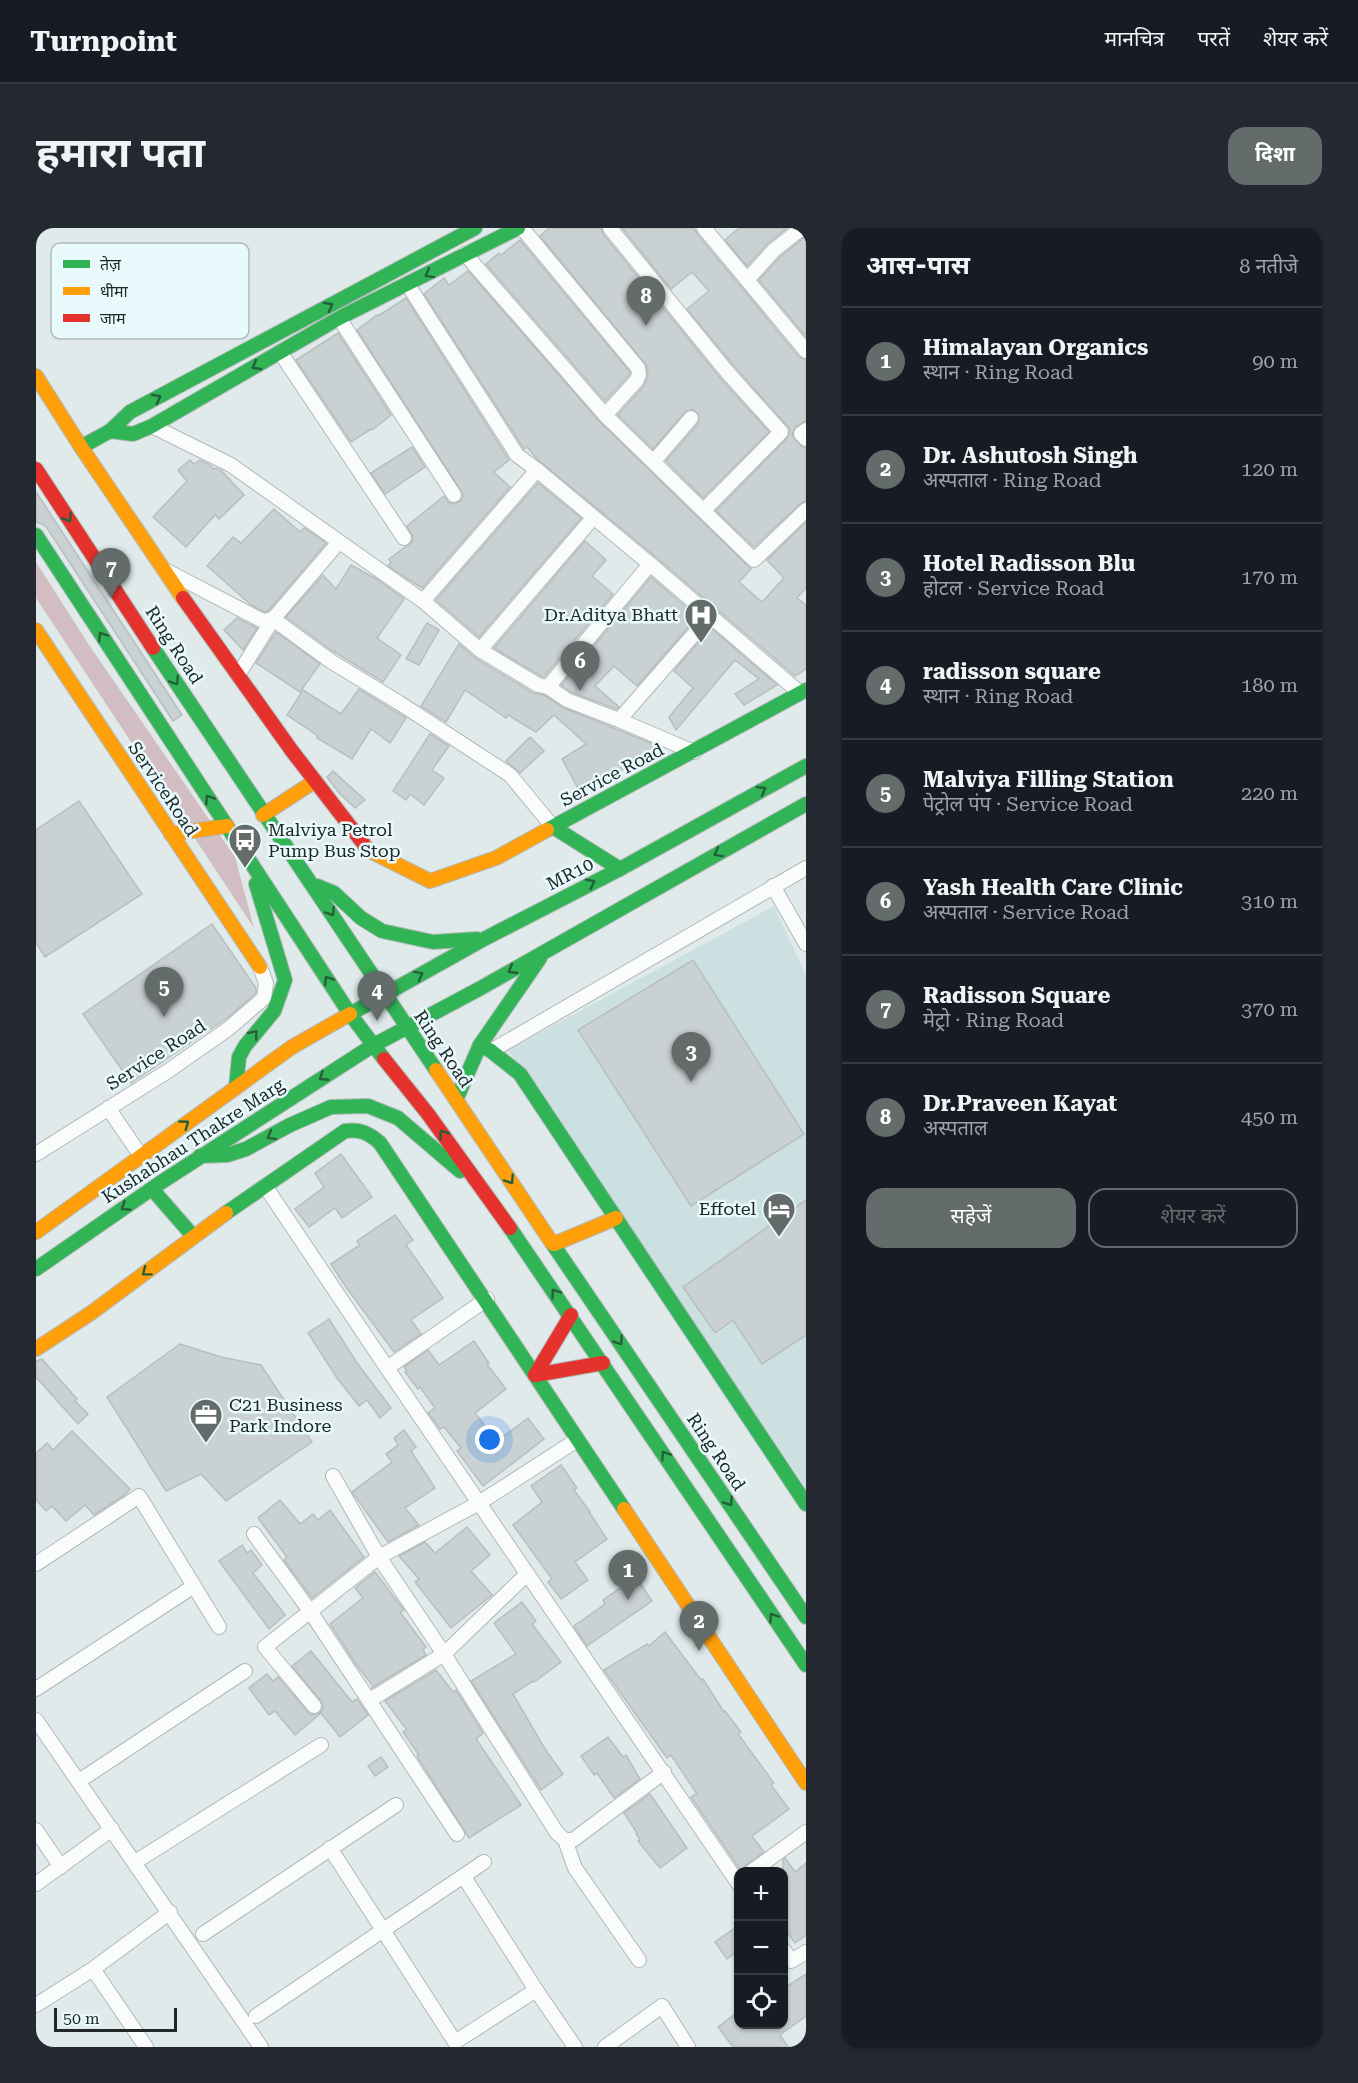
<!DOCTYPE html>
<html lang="hi">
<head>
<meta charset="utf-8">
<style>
  body { margin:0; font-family:"Roboto Serif","Noto Sans Devanagari",serif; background:#242831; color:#f1f3f6 }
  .controls { position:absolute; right:18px; bottom:18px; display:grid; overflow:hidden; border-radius:12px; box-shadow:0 2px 4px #0004 }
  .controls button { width:54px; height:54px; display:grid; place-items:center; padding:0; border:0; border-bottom:2px solid #363941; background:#171b24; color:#f1f3f6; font:30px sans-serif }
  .scale { position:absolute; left:18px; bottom:15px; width:123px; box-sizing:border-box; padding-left:6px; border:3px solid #202727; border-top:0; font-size:16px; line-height:21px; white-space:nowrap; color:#202727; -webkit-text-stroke:4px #e9fafc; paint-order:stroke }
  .you { position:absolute; left:454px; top:1212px; width:21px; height:21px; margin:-15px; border:4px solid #fff; border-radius:50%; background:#1a73e8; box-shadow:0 0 0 9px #1a73e833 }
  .badge { display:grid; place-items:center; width:39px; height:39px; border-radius:50%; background:#636b6b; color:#fff; font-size:20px; font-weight:700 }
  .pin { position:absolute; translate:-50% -50px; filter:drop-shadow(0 2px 3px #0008) }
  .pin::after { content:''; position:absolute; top:32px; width:21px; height:18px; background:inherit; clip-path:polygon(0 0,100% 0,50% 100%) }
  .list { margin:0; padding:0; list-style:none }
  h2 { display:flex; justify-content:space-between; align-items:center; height:78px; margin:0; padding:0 24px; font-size:26px }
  h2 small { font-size:20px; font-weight:400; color:#9ea1a6 }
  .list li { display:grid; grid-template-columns:39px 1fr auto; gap:18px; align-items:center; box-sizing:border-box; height:108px; padding:0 24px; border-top:2px solid #363941 }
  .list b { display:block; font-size:22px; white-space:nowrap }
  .list p { margin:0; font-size:20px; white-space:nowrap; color:#9ea1a6 }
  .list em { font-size:20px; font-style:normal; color:#9ea1a6 }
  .actions { display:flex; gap:12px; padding:18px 24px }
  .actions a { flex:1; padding:14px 0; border:2px solid #636b6b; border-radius:18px; text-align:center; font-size:21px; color:#636b6b }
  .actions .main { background:#636b6b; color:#fff }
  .icon { flex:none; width:33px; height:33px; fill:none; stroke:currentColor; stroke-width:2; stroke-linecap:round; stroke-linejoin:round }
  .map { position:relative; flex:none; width:770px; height:1819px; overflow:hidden; border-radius:18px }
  header { display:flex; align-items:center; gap:36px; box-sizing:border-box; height:84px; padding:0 30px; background:#171b24; border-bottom:2px solid #363941 }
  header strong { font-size:28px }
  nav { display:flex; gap:33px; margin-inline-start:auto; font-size:21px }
  .intro { display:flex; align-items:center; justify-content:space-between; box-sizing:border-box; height:144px; padding:0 36px }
  h1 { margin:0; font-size:42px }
  .button { padding:15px 27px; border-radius:18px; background:#636b6b; color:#fff; font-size:21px; font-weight:700 }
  main { display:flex; gap:36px; padding:0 36px }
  aside { flex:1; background:#171b24; border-radius:18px; box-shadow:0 2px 4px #0004 }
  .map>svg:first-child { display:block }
  .built { fill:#cde0e1 }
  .forest { fill:#d2bdc2 }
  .building { fill:#cad1d2; stroke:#b7bebf; stroke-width:1.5 }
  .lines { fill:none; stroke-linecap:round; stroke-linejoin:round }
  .street-casing { stroke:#b1b8b8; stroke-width:16 }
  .fast-casing { stroke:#b1b8b8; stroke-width:16 }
  .slow-casing { stroke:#b1b8b8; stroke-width:16 }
  .jam-casing { stroke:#b1b8b8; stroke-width:16 }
  .street { stroke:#fafcfc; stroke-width:14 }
  .fast { stroke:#30b455; stroke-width:14 }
  .slow { stroke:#ff9f0a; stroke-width:14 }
  .jam { stroke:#e5322d; stroke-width:14 }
  .oneway { stroke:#265f39 }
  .labels { text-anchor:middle; stroke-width:5; stroke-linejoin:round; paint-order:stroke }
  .poi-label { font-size:18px; fill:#202727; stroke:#e9fafc; text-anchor:end }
  .street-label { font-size:18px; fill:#202727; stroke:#e9fafc }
  .key { fill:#e9fafc; stroke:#adbbbc; stroke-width:1.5 }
  .key-label { font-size:16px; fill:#202727 }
</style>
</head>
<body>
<header>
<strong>Turnpoint</strong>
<nav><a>मानचित्र</a><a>परतें</a><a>शेयर करें</a></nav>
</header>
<div class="intro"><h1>हमारा पता</h1><a class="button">दिशा</a></div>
<main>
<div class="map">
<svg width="770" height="1819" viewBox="0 0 770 1819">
  <rect width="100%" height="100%" fill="#e0eaea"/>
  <path class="built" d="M738,678L770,747V1260L472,822Z"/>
  <path class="forest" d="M0,334L53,417L199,629L218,700L0,370Z"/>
  <g class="building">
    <path d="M513,0H565L567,6L685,151L733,204L667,270L630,233L662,196L663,187L657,181L649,184L617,221L582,187L608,158L612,148L611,138L504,8Z"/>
    <path d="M586,0H658L661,6L763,129L770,132V193L759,199L756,207L764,217L770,220V273L764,276L718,319L680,283L751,210L754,201L699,139L651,81L673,63L656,44L635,61Z"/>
    <path d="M703,0H751L731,16L711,38L689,12Z"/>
    <path d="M770,8V109L723,52L744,29Z"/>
    <path d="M484,12L594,144L593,147L569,173L450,36L463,25L465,27Z"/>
    <path d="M432,43L563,193L715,341L703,354L726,374L748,350L731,332L770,294V360L761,370L770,377V441L759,448L620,329L501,231L491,219L488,221L388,66L408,50L413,57Z"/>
    <path d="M370,70L473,232L458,244L474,259L386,360L352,338L355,334L353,331L376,314L377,309L371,298L408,268L413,275L419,276L426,272L427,266L321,102L341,87L342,88Z"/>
    <path d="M302,105L355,187L336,202L335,201L315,214L260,132Z"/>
    <path d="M376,219L389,239L349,266L335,245Z"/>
    <path d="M154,232L158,236L164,232L174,237L178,241L180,240L186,243L208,267L183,291L179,287L150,319L117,289L151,253L142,242Z"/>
    <path d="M502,255L545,290L443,409L400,372Z"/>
    <path d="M0,264L146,487L137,493L11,300L6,296L0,294Z"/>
    <path d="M238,281L264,304L268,300L290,315L232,383L228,384L214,376L171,338L197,309L205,315Z"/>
    <path d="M549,313L570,332L556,348L577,366L508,449L505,448L458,420Z"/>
    <path d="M315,337L342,352L368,371L341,410L365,427L347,454L295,422L250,389L287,347L300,361Z"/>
    <path d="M615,349L661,389L601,458L578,438L559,458L583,479L580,481L535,464L525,457Z"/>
    <path d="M201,390L221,400L207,422L188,402Z"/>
    <path d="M391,395L403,402L383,437L370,431Z"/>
    <path d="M675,400L741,457L708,477L699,466L723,451L699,432L640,502L633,489L657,460L638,443Z"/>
    <path d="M240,404L284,436L264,464L220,435Z"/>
    <path d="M423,416L439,430L497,465L508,467L528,480L622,518L581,545L544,564L526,531L550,516L518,487L500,504L472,487L470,490L429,462L410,494L385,478Z"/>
    <path d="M323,461L370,490L354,515L335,501L316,531L281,510L282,508L251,487L267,462L305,486Z"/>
    <path d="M394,506L413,518L396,542L408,550L388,577L374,566L370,572L357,563Z"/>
    <path d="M494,509L508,523L484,545L470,533Z"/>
    <path d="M297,543L329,572L319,580L304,566L291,549Z"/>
    <path d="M43,573L106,666L9,729L0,715V602Z"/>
    <path d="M176,696L220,760V765L191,790L95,855L47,786Z"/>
    <path d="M657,732L768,906L655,978L542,802Z"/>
    <path d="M305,926L336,969L306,990L299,980L273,999L259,981L288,959L279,945Z"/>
    <path d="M770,972V1107L726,1136L697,1092L679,1105L647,1059Z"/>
    <path d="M359,987L377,1012L370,1017L407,1070L375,1092L385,1106L358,1124L310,1059L295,1036L324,1017L321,1013Z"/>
    <path d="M293,1091L321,1135L355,1180L344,1190L331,1172L323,1178L301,1150L272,1105Z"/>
    <path d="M438,1113L453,1135L451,1136L470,1161L439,1185L461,1213L492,1190L508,1211L447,1258L421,1223L425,1220L408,1199L404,1201L392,1185L399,1180L384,1159L382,1161L369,1144L371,1143L368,1139L392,1122L403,1137Z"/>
    <path d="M144,1116L185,1129L225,1137L276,1214L190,1273L165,1246L130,1263L71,1169Z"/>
    <path d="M6,1131L41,1171L39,1173L52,1186L42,1196L0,1149V1133Z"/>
    <path d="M368,1202L380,1219L375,1223L399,1260L369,1280L383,1297L352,1314L316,1264L356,1234L350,1226L362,1217L358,1210Z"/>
    <path d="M36,1203L94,1261L87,1268L58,1287L49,1277L30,1293L16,1278L10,1283L0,1272V1225L11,1215L17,1222Z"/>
    <path d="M525,1237L541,1260L538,1262L554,1284H553L571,1311L539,1334L552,1352L525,1371L512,1354L516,1351L477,1297L506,1274L495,1258Z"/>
    <path d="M244,1272L264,1296L277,1286L282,1292L294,1282L328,1329L276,1370L248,1332L251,1329L222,1290Z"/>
    <path d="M431,1299L454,1327L435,1343L456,1367L415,1400L379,1354L383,1351L363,1328L389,1314L399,1325Z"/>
    <path d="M206,1317L211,1325L215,1322L226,1337L217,1345L249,1387L233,1401L183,1333Z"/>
    <path d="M339,1344L361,1373L368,1382L364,1384L390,1419L387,1422L390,1427L336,1460L337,1458L320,1436L294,1396L327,1370L319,1360Z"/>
    <path d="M600,1349L616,1373L551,1418L538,1398L569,1376L567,1372Z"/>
    <path d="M486,1374L500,1393L496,1396L525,1434L498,1454L497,1453L477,1466L509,1521L527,1546L505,1562L435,1453L480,1426L458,1395Z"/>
    <path d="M629,1404L665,1452L667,1451L688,1484L689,1483L705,1504L702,1506L738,1555L735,1557L753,1581L716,1608L728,1624L710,1637L706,1644L655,1569L661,1566L635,1527L631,1530L568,1442L611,1416L613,1418Z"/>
    <path d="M275,1423L316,1474L321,1471L332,1487L304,1509L285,1485L259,1507L239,1483L233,1487L213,1460L231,1446L237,1453L242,1449L272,1484L275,1487L283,1485L287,1481L285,1473L256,1438Z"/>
    <path d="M400,1442L417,1464L420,1462L447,1505L440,1511L485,1577L433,1610L381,1528L383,1527L367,1504L371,1502L349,1473Z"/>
    <path d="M572,1509L587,1529L590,1527L604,1551L578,1570L561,1545L558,1547L545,1528Z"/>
    <path d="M345,1529L352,1539L339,1548L332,1538Z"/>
    <path d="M614,1566L651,1620L624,1640L602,1613L604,1611L600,1606L601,1605L588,1585Z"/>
    <path d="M749,1630L759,1644L770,1635V1707L759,1715L747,1699V1631Z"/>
    <path d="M702,1698V1723L691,1731L679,1714Z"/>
    <path d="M770,1746V1788L744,1807L752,1819H697L682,1799L702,1784V1797H747V1761Z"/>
  </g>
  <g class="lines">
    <g class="street-casing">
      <g id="street">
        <path d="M486,0L602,140L603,146L601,152L569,187"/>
        <path d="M574,0L692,145L745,204L668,282"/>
        <path d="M668,0L770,123"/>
        <path d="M429,26L569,187L718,332L770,282"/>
        <path d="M711,52L738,22L766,0"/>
        <path d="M372,57L481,227L501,242L614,336L764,465"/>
        <path d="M303,90L418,267"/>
        <path d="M244,124L368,310"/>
        <path d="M116,198L195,237L387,373L444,422L502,457L512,459L531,472L583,492L658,524"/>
        <path d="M770,202L765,206L770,211"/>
        <path d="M618,233L655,190"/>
        <path d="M129,342L227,393L237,391L296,434L362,474L474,547L517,599"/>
        <path d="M387,373L501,242"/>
        <path d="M444,422L557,290"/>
        <path d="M202,447L237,391L303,314"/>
        <path d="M512,459L614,336"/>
        <path d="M583,492L673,389"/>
        <path d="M737,658L770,716"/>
        <path d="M455,823L770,640"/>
        <path d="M72,880L105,928"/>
        <path d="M0,926L132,843L192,801L228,770L230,755L224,739"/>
        <path d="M229,958L351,1140"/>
        <path d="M451,1071L351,1140L702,1655"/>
        <path d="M297,1248L343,1329L408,1426L521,1605L529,1612H537L628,1544"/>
        <path d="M218,1306L274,1383L421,1606"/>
        <path d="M0,1336L103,1268L183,1399"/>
        <path d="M0,1461L158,1358"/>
        <path d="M334,1472L408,1426L491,1346"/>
        <path d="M278,1478L229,1419L343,1329L443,1275L541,1212"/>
        <path d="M0,1492L225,1819"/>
        <path d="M43,1553L209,1443"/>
        <path d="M0,1602L25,1639"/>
        <path d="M529,1612L539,1640L603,1732"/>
        <path d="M294,1620L419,1814L500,1762L539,1819"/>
        <path d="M99,1634L285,1517"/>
        <path d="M715,1644L770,1604"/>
        <path d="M428,1649L500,1762"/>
        <path d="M0,1656L76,1601"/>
        <path d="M167,1706L360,1577"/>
        <path d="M748,1722L755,1733L770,1724"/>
        <path d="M57,1741L110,1819"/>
        <path d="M0,1777L57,1741L134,1684"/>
        <path d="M220,1788L448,1634"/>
        <path d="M569,1819L626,1778L652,1819"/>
      </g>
    </g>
    <g class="fast-casing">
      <g id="fast">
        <path d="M74,203L97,206L116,198L303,90L482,0"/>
        <path d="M45,219L74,203L94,184L439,0"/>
        <path d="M0,307L314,786L348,831"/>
        <path d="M117,420C210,561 306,701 400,842"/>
        <path d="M517,599L584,641"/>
        <path d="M511,602L770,462"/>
        <path d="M281,658L298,665L325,690L346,703L397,714L441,711"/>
        <path d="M314,786L448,711L584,641L770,538"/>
        <path d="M444,817L455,823L484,846L770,1276"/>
        <path d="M336,818L443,761L770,576"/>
        <path d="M200,859L203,829L209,818L238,783L249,752L220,656"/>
        <path d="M420,872L444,817L504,730"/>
        <path d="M164,928L191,927L210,921L254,897L295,879L332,878L362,890L424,943"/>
        <path d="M116,961L157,1008"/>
        <path d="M190,985L309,903C324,901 333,905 344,915L588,1281"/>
        <path d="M474,1000L770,1437"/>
        <path d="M516,1015L770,1389"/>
        <path d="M0,1041L124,955L336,818"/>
      </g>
    </g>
    <g class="slow-casing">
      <g id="slow">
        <path d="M0,148L45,219L147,370"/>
        <path d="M0,402L224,739"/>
        <path d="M227,587L279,553"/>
        <path d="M135,606L191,598"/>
        <path d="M327,615L332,622L394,653L460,630L511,602"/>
        <path d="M400,842L516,1015"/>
        <path d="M0,1004L256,819L314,786"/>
        <path d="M518,1016L580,990"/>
        <path d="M0,1121L55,1085L190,985"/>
        <path d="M588,1281L770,1555"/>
      </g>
    </g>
    <g class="jam-casing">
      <g id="jam">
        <path d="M0,241L117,420"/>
        <path d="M147,370L256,523L327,615"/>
        <path d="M348,831L392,886L474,1000"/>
        <path d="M499,1147L535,1087"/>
        <path d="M499,1147L567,1135"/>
      </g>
    </g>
    <use href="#street" class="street"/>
    <use href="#fast" class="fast"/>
    <use href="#slow" class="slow"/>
    <use href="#jam" class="jam"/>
  </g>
  <defs><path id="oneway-chevron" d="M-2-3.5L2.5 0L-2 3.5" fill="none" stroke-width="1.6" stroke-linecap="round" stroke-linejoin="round" transform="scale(1.5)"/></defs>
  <g class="oneway">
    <use href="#oneway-chevron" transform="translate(393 46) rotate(151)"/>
    <use href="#oneway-chevron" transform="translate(293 78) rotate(-28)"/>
    <use href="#oneway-chevron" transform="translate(220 138) rotate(150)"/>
    <use href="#oneway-chevron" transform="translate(121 170) rotate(-28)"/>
    <use href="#oneway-chevron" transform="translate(32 290) rotate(56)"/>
    <use href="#oneway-chevron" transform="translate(66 408) rotate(-123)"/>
    <use href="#oneway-chevron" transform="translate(139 453) rotate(57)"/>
    <use href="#oneway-chevron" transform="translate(726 562) rotate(-29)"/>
    <use href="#oneway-chevron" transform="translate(173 571) rotate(-123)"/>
    <use href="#oneway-chevron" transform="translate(682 625) rotate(151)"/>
    <use href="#oneway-chevron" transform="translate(555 655) rotate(-27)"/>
    <use href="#oneway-chevron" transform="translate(295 684) rotate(57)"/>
    <use href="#oneway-chevron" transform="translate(476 742) rotate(150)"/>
    <use href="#oneway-chevron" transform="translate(383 747) rotate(-29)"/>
    <use href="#oneway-chevron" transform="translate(292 752) rotate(-123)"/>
    <use href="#oneway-chevron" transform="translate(218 806) rotate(-51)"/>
    <use href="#oneway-chevron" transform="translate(287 849) rotate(147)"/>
    <use href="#oneway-chevron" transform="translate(149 896) rotate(-36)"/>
    <use href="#oneway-chevron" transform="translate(407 906) rotate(-125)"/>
    <use href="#oneway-chevron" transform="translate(235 908) rotate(151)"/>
    <use href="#oneway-chevron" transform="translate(474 952) rotate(56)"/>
    <use href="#oneway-chevron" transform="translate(89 979) rotate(146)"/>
    <use href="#oneway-chevron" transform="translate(110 1044) rotate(143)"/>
    <use href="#oneway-chevron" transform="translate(519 1065) rotate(-125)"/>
    <use href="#oneway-chevron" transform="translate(583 1113) rotate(56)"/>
    <use href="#oneway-chevron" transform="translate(629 1227) rotate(-124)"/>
    <use href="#oneway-chevron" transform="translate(693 1274) rotate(56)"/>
    <use href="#oneway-chevron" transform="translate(737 1389) rotate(-124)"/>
  </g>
  <defs>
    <g id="hospital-pin" transform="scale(1.725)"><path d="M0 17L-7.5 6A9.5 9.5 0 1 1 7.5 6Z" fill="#636b6b" stroke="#e9fafc"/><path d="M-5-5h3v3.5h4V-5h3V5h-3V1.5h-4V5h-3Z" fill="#fff"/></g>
    <g id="bus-pin" transform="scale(1.725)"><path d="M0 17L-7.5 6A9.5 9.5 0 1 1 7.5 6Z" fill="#636b6b" stroke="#e9fafc"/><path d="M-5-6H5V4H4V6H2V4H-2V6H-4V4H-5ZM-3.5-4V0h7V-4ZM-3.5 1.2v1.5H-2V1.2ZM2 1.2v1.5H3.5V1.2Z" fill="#fff"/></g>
    <g id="hotel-pin" transform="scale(1.725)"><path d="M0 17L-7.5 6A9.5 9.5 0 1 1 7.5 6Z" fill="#636b6b" stroke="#e9fafc"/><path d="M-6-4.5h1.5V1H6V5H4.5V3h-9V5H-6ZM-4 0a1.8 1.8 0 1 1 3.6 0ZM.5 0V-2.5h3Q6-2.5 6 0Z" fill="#fff"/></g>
    <g id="office-pin" transform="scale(1.725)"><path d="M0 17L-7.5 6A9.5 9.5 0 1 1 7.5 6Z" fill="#636b6b" stroke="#e9fafc"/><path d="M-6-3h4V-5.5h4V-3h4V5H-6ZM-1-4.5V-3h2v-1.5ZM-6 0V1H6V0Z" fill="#fff"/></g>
  </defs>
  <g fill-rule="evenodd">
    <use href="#hospital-pin" x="665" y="387"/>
    <use href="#bus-pin" x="209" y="612"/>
    <use href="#hotel-pin" x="743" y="981"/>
    <use href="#office-pin" x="170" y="1187"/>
  </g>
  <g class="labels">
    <g class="poi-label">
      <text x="642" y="393">Dr.Aditya Bhatt</text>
      <text x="232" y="608" text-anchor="start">Malviya Petrol<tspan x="232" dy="21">Pump Bus Stop</tspan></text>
      <text x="720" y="987">Effotel</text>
      <text x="193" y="1183" text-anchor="start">C21 Business<tspan x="193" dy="21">Park Indore</tspan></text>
    </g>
    <g class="street-label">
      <text transform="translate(138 417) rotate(57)" y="6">Ring Road</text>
      <text transform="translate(576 547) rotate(-28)" y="6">Service Road</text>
      <text transform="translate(127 561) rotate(56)" y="6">ServiceRoad</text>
      <text transform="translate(534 646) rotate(-27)" y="6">MR10</text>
      <text transform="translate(407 821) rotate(56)" y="6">Ring Road</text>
      <text transform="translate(120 827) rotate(-33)" y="6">Service Road</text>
      <text transform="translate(157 913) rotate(-33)" y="6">Kushabhau Thakre Marg</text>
      <text transform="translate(680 1224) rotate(56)" y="6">Ring Road</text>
    </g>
  </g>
  <rect x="15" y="15" width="198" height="96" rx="9" class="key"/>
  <rect x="27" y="32" width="27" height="8" fill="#30b455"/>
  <rect x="27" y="59" width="27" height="8" fill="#ff9f0a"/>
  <rect x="27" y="86" width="27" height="8" fill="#e5322d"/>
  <g class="key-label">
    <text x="64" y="42">तेज़</text>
    <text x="64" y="69">धीमा</text>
    <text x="64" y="96">जाम</text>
  </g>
</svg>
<div class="controls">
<button>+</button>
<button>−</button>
<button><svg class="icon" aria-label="locate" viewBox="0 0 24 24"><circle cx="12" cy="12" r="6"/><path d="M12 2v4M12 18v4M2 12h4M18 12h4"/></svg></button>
</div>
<div class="scale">50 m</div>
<div class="you"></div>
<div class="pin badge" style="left:592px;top:1372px">1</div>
<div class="pin badge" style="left:663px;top:1423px">2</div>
<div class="pin badge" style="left:655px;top:854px">3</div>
<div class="pin badge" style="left:341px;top:793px">4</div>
<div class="pin badge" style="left:128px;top:789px">5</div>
<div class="pin badge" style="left:544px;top:463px">6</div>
<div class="pin badge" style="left:75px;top:370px">7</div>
<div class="pin badge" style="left:610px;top:98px">8</div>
</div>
<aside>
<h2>आस-पास<small>8 नतीजे</small></h2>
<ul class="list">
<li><span class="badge">1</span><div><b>Himalayan Organics</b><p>स्थान · Ring Road</p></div><em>90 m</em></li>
<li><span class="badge">2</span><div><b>Dr. Ashutosh Singh</b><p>अस्पताल · Ring Road</p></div><em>120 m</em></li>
<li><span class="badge">3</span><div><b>Hotel Radisson Blu</b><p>होटल · Service Road</p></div><em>170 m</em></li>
<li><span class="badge">4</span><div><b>radisson square</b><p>स्थान · Ring Road</p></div><em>180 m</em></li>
<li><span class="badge">5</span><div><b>Malviya Filling Station</b><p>पेट्रोल पंप · Service Road</p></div><em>220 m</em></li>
<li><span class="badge">6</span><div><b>Yash Health Care Clinic</b><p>अस्पताल · Service Road</p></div><em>310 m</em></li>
<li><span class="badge">7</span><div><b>Radisson Square</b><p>मेट्रो · Ring Road</p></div><em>370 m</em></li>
<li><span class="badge">8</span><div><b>Dr.Praveen Kayat</b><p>अस्पताल</p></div><em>450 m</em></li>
</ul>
<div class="actions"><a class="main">सहेजें</a><a>शेयर करें</a></div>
</aside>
</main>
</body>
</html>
